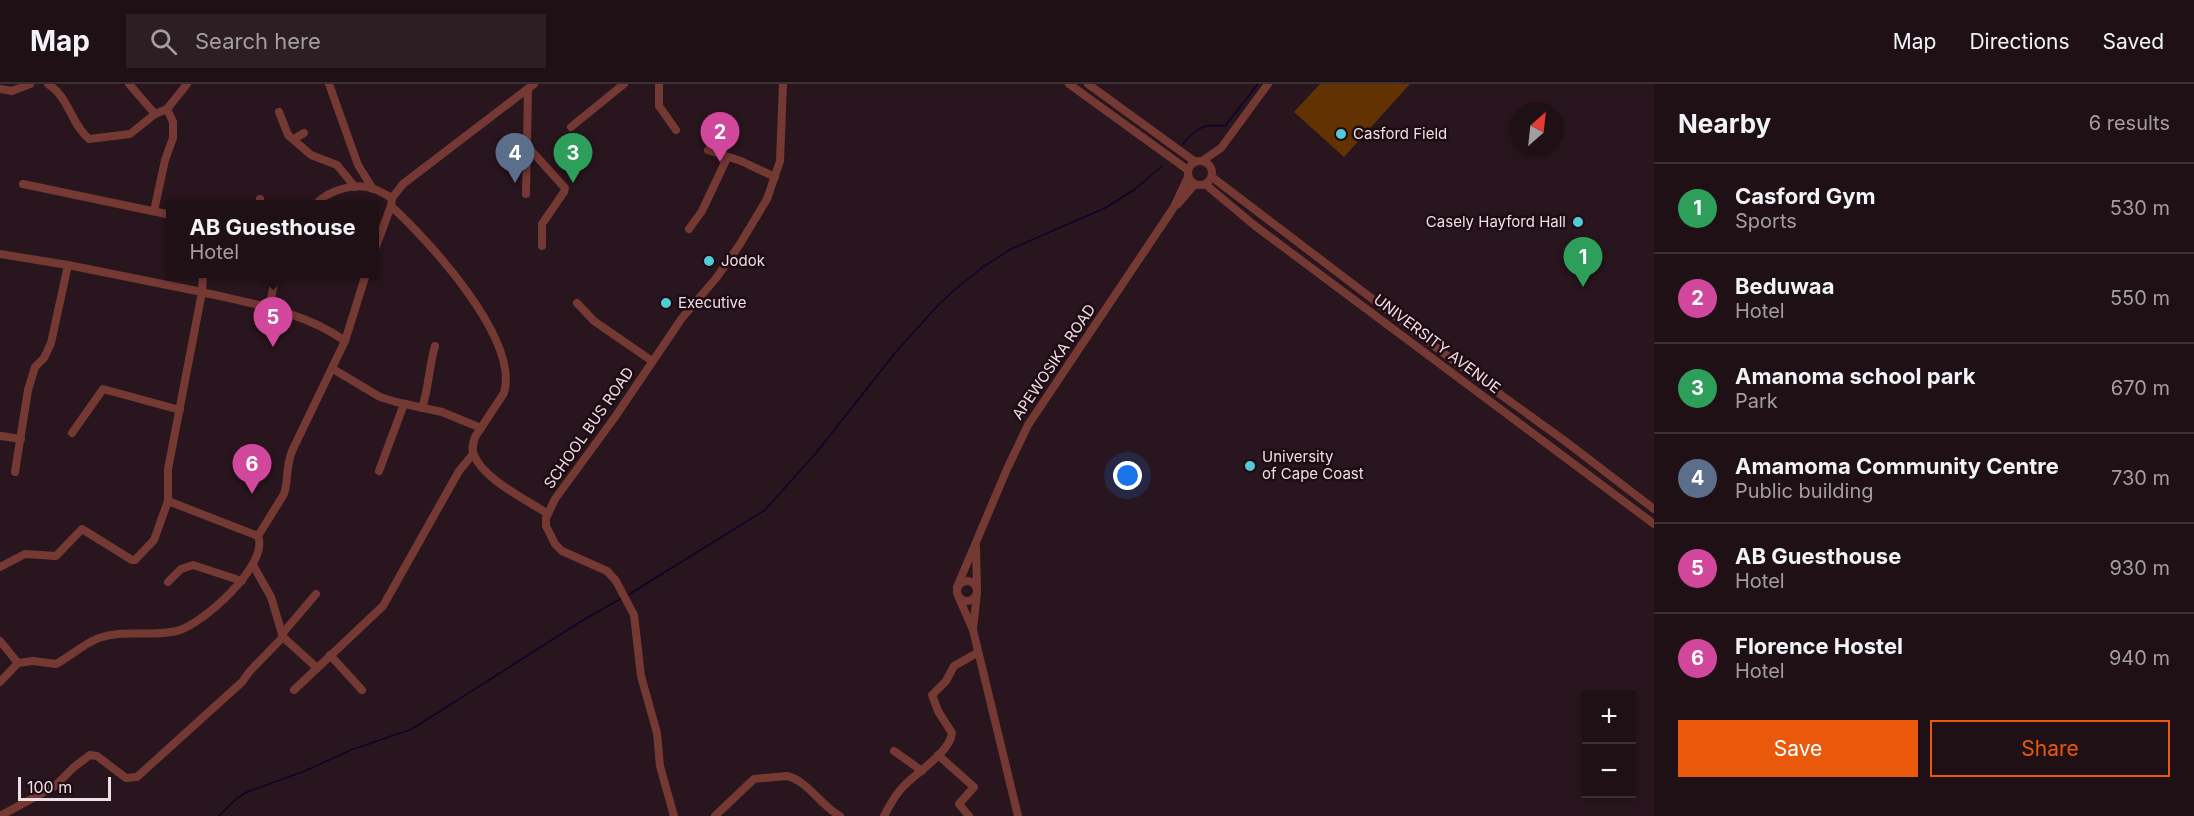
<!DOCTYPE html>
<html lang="en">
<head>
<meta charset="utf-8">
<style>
  body { margin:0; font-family:Inter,sans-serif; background:#2c1e23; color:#f1f3f6 }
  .controls { position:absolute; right:18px; bottom:18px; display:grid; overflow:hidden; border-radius:0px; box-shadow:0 3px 9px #0003 }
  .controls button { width:54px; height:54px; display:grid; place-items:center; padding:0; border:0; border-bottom:2px solid #3c3035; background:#1f1016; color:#f1f3f6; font:30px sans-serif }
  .compass { position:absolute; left:1510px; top:18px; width:54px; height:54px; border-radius:50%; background:#1f1016; box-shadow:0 3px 9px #0003; rotate:27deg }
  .scale { position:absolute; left:18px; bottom:15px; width:93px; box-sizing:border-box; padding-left:6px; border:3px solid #eedfe4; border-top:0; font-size:16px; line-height:21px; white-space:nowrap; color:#eedfe4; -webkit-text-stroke:4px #1f0b13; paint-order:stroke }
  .you { position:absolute; left:1128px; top:392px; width:21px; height:21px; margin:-15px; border:4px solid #fff; border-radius:50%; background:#1a73e8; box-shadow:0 0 0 9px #1a73e833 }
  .badge { display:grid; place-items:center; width:39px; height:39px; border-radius:50%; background:#ea580c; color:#fff; font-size:20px; font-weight:700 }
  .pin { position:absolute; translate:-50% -50px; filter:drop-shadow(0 2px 3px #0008) }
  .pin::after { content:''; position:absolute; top:32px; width:21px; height:18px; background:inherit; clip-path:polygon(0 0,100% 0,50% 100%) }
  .popup { position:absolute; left:166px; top:116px; width:213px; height:78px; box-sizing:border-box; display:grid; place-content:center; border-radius:0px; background:#1f1016; filter:drop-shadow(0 2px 4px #0005); font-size:20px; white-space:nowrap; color:#a19da1 }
  .popup b { font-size:22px; color:#f1f3f6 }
  .popup::after { content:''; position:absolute; left:50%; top:100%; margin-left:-12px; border:12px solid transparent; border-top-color:#1f1016 }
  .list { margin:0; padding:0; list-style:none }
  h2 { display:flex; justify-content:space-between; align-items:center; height:78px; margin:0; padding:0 24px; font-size:26px }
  h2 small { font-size:20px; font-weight:400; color:#a19da1 }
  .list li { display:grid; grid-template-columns:39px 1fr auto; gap:18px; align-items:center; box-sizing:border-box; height:90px; padding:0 24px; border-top:2px solid #3c3035 }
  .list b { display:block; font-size:22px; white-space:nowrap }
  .list p { margin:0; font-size:20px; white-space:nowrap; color:#a19da1 }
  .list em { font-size:20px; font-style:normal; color:#a19da1 }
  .actions { display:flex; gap:12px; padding:18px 24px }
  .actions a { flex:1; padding:14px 0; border:2px solid #ea580c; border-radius:0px; text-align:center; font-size:21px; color:#ea580c }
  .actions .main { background:#ea580c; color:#fff }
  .icon { flex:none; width:33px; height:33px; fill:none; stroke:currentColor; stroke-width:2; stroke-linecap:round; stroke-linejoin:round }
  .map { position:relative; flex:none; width:1654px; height:732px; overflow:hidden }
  header { display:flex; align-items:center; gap:36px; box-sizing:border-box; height:84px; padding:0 30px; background:#1f1016; border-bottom:2px solid #3c3035 }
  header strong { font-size:28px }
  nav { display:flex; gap:33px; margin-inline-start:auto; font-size:21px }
  .search { width:420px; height:54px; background:#2c1e23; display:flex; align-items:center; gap:15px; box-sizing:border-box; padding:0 21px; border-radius:0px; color:#a19da1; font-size:22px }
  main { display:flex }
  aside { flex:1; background:#1f1016 }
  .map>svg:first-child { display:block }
  .green { fill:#633202 }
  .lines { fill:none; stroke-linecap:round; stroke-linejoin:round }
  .stream { stroke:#100228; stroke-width:1.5 }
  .street { stroke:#753934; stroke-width:8 }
  .poi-dot { fill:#52cbd7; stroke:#1f0b13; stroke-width:2 }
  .labels { text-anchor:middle; stroke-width:5; stroke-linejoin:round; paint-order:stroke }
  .poi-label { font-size:15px; fill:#eedfe4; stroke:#1f0b13; text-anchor:start }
  .street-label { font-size:15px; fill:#eedfe4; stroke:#1f0b13 }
</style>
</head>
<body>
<header>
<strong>Map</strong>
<div class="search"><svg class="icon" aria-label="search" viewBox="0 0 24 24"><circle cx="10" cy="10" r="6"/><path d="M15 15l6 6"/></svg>Search here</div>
<nav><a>Map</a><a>Directions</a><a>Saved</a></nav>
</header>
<main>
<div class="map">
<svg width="1654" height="732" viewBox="0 0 1654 732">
  <rect width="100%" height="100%" fill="#29151d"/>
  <path class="green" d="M1320,0H1410L1344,73L1294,28Z"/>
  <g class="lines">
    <g class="stream">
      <path d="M1183,60C1197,43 1203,40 1225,42L1258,0"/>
      <path d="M628,511L765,426L816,369L895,269L939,220L958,203L983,183L1011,165L1105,124L1134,106L1162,82"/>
      <path d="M219,732L236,715L247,708L305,687L351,666L412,645L583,536L622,514"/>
    </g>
    <g class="street">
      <path d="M48,0C69,13 71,40 89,55L130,50L155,30L167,25"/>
      <path d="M129,0L155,30"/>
      <path d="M329,0L358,81L373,105"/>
      <path d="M534,0L403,100L392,114L391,122C428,156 520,255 504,309L475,353C473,359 471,365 474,371C483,395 527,416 548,430"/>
      <path d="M659,0V22L676,46"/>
      <path d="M1069,0L1188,86"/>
      <path d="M1088,0L1194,77"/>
      <path d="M0,5L12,7L30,0"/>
      <path d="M279,28L288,51L311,71L337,81L355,103"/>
      <path d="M571,43L624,0"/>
      <path d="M294,55L304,49"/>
      <path d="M527,62L565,104L564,108L542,140V162"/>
      <path d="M708,66L741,77L775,93"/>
      <circle cx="1200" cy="89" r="12"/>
      <path d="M1202,77L1221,64L1268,0"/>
      <path d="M1212,93L1458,280L1565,357L1654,425"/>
      <path d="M23,100L171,131"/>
      <path d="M1205,100L1254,141L1654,440"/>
      <path d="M526,110L528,6"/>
      <path d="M1178,120L1195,100"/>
      <path d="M260,121V115"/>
      <path d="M315,121C328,106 355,98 374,105C380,107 386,111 392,114"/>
      <path d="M154,127L165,76L173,54V38L167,25L187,0"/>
      <path d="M689,145L702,127L727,74"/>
      <path d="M375,165L391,122"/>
      <path d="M0,170L68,181L202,208L203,190"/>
      <path d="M577,219L594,237L652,277"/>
      <path d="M269,224L276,190"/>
      <path d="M345,257L366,190"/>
      <path d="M333,285L380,313L396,318L442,328L481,344"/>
      <path d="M422,324C429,303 429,282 435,262"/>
      <path d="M72,349L103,305L180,326"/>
      <path d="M1,352L21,355"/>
      <path d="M379,387L404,320"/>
      <path d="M15,388L28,306L35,283L44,274L51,259L68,181"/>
      <path d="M168,417L258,452"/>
      <path d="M976,463L977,505"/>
      <path d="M253,481L271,513L283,553L317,584"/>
      <path d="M0,483L25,470L56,472L82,445L132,476H135L154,456L168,417V385L202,208C252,220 303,227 345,257L292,367C285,385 289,395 284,410L258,452C270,480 202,541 177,547C151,553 125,545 99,554C83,560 71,572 56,580L33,577L18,579L0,598"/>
      <circle cx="967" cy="507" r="10"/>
      <path d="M168,498L181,485L193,481L242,497"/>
      <path d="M957,503L1007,385L1028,341L1174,123L1188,93"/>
      <path d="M959,514L973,546L1018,732"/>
      <path d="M973,545L977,509"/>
      <path d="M282,550L316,510"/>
      <path d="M0,557L18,579"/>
      <path d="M330,571L362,606"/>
      <path d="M294,606L383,522L459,387L473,370"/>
      <path d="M894,667L922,687"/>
      <path d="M938,671L974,703L959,720L969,732"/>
      <path d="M0,732L55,702L74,683L90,671L97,672L126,694L137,693L242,598L250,587L283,553"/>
      <path d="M674,732L660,682L657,649L641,592L634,531L616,497L607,487L562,467L555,460L546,442V434L555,415L615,333L682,234L717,193L740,160L767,115L780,77L783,0"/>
      <path d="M715,732L754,695L787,692C808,697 821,722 840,732"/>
      <path d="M884,732C889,723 894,712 902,704C915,689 950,669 952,649L938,627L932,611L946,597L954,582L977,569"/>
    </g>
  </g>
  <g class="poi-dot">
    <circle cx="1341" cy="50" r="6"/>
    <circle cx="1578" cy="138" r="6"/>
    <circle cx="709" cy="177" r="6"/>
    <circle cx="666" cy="219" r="6"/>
    <circle cx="1250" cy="382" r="6"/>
  </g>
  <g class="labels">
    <g class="poi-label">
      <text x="1353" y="55">Casford Field</text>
      <text x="1566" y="143" text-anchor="end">Casely Hayford Hall</text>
      <text x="721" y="182">Jodok</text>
      <text x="678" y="224">Executive</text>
      <text x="1262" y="378">University<tspan x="1262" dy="17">of Cape Coast</tspan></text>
    </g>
    <g class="street-label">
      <text transform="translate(1437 260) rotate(37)" y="5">UNIVERSITY AVENUE</text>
      <text transform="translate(1054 278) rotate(-56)" y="5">APEWOSIKA ROAD</text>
      <text transform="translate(589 344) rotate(-55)" y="5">SCHOOL BUS ROAD</text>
    </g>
  </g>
</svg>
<div class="controls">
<button>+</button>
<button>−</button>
</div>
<svg class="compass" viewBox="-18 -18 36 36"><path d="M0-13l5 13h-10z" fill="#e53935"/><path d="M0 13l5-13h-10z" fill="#a19da1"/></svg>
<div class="scale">100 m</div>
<div class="you"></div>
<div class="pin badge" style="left:1583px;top:203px;background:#2e9e5b">1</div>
<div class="pin badge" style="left:720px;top:78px;background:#d1479c">2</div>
<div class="pin badge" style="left:573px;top:99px;background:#2e9e5b">3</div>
<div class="pin badge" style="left:515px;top:99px;background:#5c6f8a">4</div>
<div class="pin badge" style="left:273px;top:263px;background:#d1479c">5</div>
<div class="popup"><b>AB Guesthouse</b>Hotel</div>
<div class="pin badge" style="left:252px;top:410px;background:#d1479c">6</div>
</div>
<aside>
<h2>Nearby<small>6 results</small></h2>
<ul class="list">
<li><span class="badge" style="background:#2e9e5b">1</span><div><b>Casford Gym</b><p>Sports</p></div><em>530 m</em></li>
<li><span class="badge" style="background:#d1479c">2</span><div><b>Beduwaa</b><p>Hotel</p></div><em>550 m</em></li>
<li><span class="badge" style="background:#2e9e5b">3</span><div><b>Amanoma school park</b><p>Park</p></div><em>670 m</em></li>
<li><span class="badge" style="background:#5c6f8a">4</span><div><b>Amamoma Community Centre</b><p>Public building</p></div><em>730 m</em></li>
<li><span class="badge" style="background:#d1479c">5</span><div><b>AB Guesthouse</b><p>Hotel</p></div><em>930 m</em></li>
<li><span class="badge" style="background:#d1479c">6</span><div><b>Florence Hostel</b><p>Hotel</p></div><em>940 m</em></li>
</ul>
<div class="actions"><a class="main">Save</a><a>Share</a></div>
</aside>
</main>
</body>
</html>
